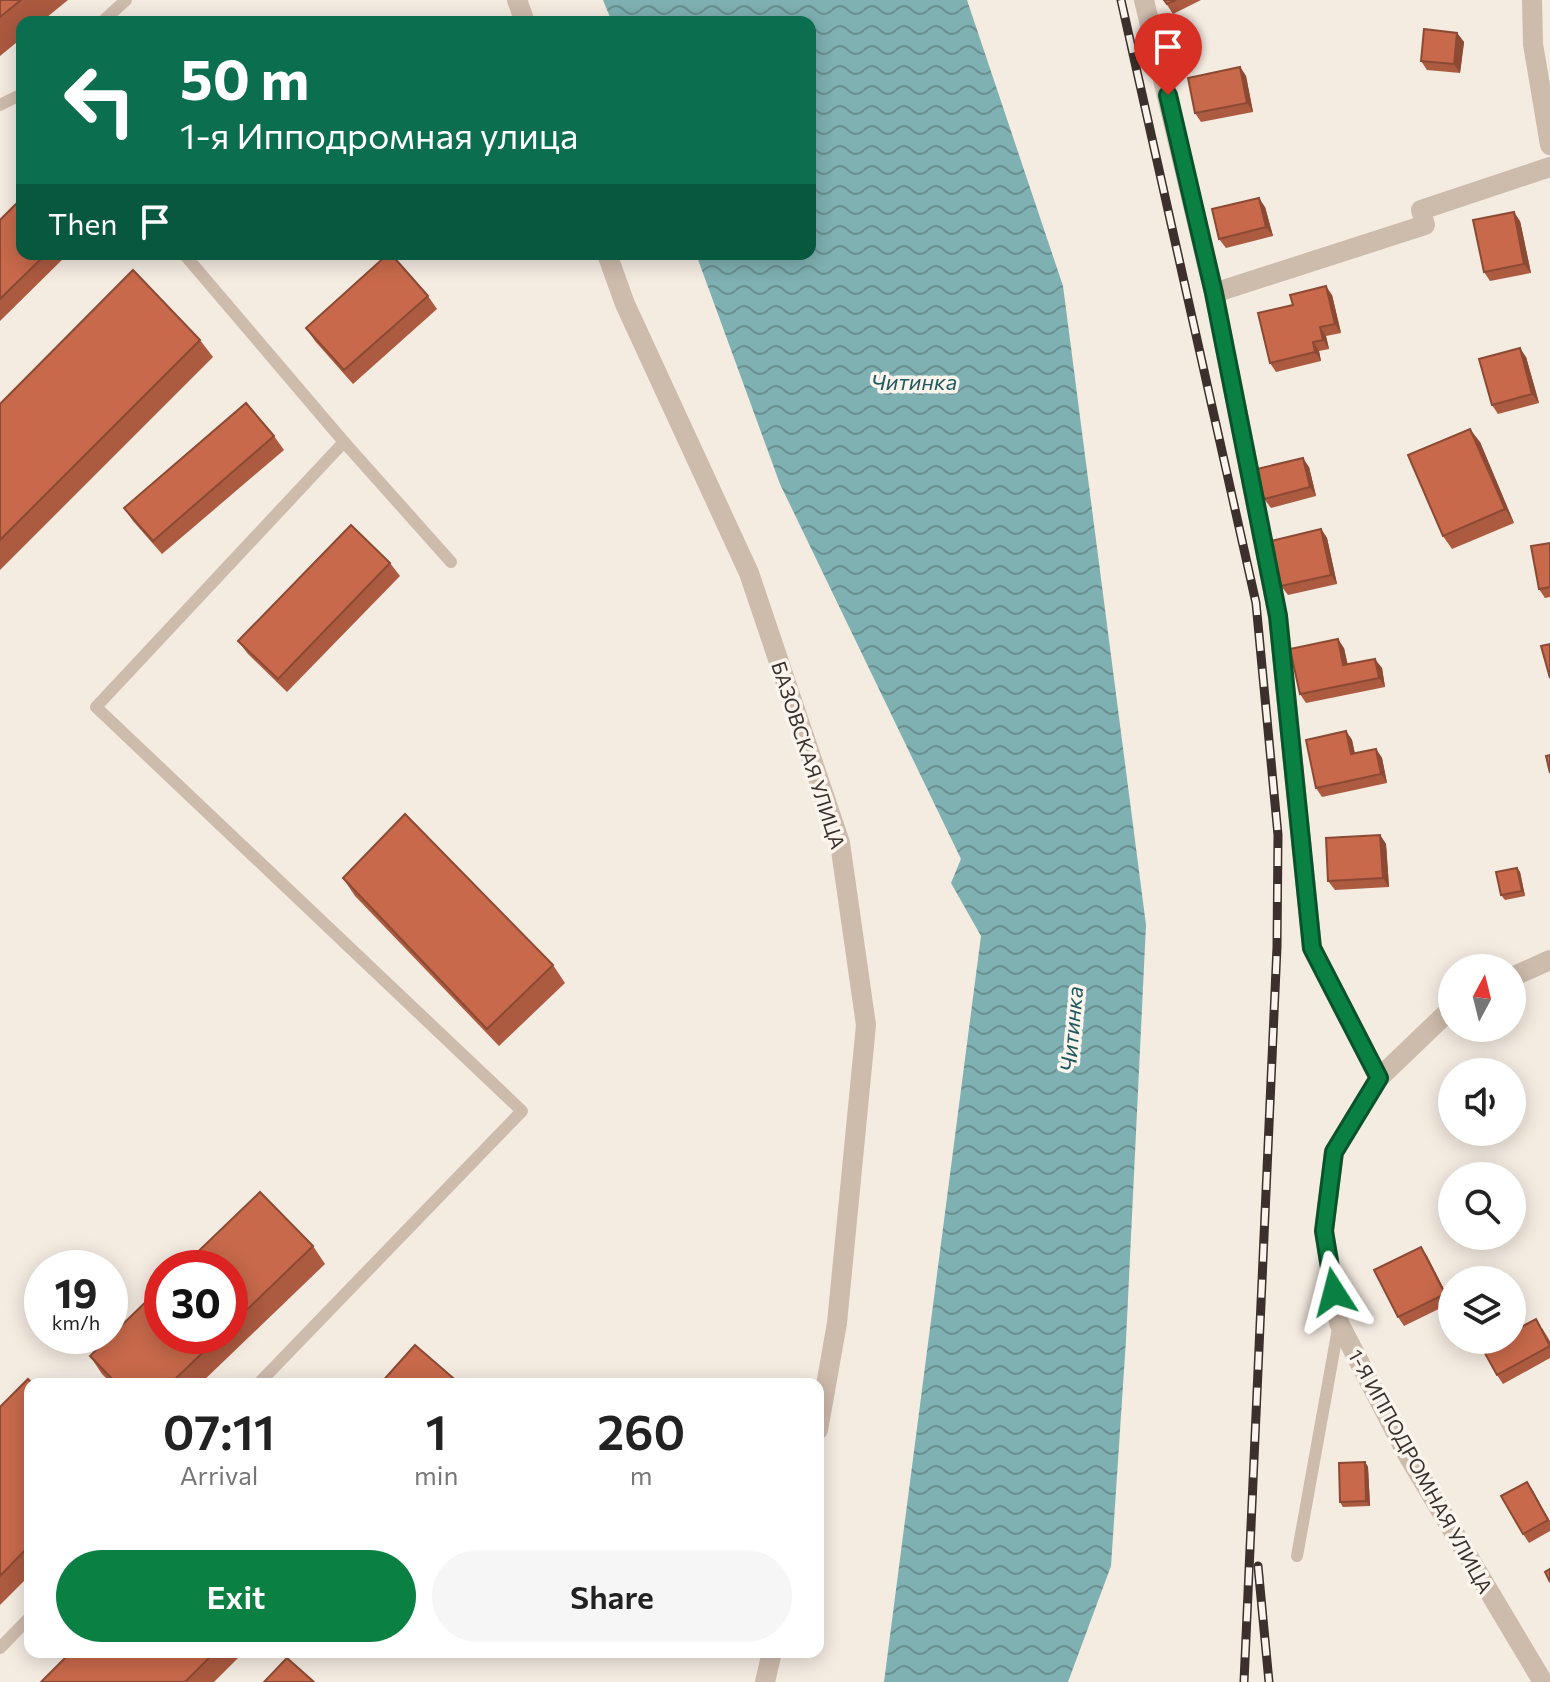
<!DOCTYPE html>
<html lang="en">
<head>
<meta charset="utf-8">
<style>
  body { margin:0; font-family:Commissioner,sans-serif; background:#f6f6f6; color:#222; height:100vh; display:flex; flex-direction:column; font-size:30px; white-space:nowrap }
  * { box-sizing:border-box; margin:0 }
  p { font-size:26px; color:#767676 }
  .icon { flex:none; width:44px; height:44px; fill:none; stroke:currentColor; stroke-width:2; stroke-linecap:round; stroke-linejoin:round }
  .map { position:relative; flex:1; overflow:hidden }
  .details { position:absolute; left:24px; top:1378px; width:800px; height:280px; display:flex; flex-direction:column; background:#fff; border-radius:16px; box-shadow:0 4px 20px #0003 }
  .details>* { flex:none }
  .banner { position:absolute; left:16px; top:16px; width:800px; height:244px; border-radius:16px; box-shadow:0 4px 20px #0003; background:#0b6e4f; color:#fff; overflow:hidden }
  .needle { width:52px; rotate:7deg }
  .tools { position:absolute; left:1438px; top:954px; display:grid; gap:16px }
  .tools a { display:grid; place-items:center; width:88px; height:88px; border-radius:50%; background:#fff; box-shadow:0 4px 20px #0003; font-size:40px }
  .speed { position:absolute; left:24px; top:1250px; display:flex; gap:16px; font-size:40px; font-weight:700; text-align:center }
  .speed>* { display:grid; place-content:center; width:104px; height:104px; border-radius:50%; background:#fff; box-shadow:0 4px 20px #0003; line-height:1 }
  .speed small { font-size:20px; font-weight:400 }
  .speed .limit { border:12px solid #d22; background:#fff; color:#111 }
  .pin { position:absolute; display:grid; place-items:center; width:68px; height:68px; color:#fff; margin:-82px -34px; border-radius:50% 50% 50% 0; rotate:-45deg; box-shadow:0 0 8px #0007 }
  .pin .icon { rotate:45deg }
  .me { position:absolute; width:88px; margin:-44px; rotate:351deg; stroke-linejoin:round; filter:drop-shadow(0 0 6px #0008) }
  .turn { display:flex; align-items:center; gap:28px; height:168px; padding:0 32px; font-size:36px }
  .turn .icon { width:104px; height:104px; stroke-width:2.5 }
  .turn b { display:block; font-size:56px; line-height:68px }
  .then { display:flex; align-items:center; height:76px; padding:0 32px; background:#0003; gap:16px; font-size:30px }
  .eta { display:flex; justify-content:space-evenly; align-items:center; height:136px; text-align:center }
  .eta b { font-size:48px; font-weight:600; line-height:56px }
  .primary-button { display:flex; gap:16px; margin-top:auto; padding:16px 32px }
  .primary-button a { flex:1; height:92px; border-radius:48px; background:#0b8043; color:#fff; font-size:32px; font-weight:600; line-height:92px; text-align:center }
  .primary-button a+a { background:#f6f6f6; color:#222 }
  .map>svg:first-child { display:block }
</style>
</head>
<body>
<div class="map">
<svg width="1550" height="1682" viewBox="0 0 1550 1682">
  <defs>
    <pattern id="water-waves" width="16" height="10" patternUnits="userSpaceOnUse" patternTransform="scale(2)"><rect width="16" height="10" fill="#7fb0b2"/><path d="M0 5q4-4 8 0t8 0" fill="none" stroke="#699091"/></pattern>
  </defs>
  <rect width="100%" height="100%" fill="#f4ebe1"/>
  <polygon fill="url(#water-waves)" points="603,0 967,0 1063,286 1146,925 1126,1340 1111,1566 1068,1682 884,1682 981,936 951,883 961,859 780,484 696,254 810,254 810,22 612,22"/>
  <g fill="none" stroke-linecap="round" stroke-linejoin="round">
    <g stroke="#cdbbac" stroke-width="12">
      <polyline points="102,22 126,0"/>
      <polyline points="0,105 22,94"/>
      <polyline points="184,254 344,442 96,707 522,1111 258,1384"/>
      <polyline points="344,442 451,562"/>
      <polyline points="1297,1556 1339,1323"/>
      <polyline points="0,1648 30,1617"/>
    </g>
    <g stroke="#cdbbac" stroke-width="20">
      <polyline points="517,0 525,22"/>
      <polyline points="1144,0 1214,293 1278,616 1312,948 1379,1078 1334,1152 1324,1231 1339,1323 1407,1454 1543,1682"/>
      <polyline points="1532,0 1533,44 1550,145"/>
      <polyline points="607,254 625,304 749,573 840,843 866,1025 837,1323 818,1430"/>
      <polyline points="1214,293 1425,225 1421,210 1550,167"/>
      <polyline points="1512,977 1550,960"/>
      <polyline points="1379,1078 1452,1008"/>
      <polyline points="765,1682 772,1652"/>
    </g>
    <g stroke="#3b302b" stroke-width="9">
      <g id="rail">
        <polyline points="1121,0 1256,603 1278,835 1277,947 1244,1682"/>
        <polyline points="1258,1566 1269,1682"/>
      </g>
    </g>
    <use href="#rail" stroke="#fbf5ee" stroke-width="6" stroke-dasharray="18" stroke-linecap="butt"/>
  </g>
  <g fill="#ac5a40">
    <polygon points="0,0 68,0 41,22 22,22 22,38 0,56"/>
    <polygon points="1164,0 1201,0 1173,14"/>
    <polygon points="1457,33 1464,42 1460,73 1427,70 1421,61"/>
    <polygon points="1240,67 1246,76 1253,112 1201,122 1195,113"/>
    <polygon points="1265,207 1273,236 1226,248 1219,239"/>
    <polygon points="0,220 22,254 68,254 0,321"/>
    <polygon points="1520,221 1531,273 1490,281 1484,272"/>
    <polygon points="1332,295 1341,333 1326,336 1329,349 1319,351 1321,361 1276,372 1270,363"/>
    <polygon points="428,296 437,309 353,384 315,341 306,328"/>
    <polygon points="200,340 213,357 0,570 0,404"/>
    <polygon points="1526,357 1539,403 1498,414 1492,405"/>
    <polygon points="274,436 284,450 162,554 133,521 124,508"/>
    <polygon points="1480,442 1514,523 1452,549 1443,536"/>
    <polygon points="1309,467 1316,496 1271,508 1264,499"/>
    <polygon points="1321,529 1327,538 1337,584 1288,595 1281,586"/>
    <polygon points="1550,543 1550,597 1545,598 1539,589"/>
    <polygon points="390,563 400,576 287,692 248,654 238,641"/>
    <polygon points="1344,648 1347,664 1382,668 1385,687 1306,703 1300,694"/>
    <polygon points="1346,731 1352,740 1355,754 1376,749 1382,758 1387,783 1322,797 1316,788"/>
    <polygon points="1380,835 1386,844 1389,887 1335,890 1328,881"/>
    <polygon points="1517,868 1520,872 1525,896 1505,900 1501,895"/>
    <polygon points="343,878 553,965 565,983 499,1046 355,896"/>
    <polygon points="313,1246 325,1264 200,1384 112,1384 102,1374 90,1356 162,1336 230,1336 230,1268"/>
    <polygon points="1427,1256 1451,1303 1404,1326 1398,1317"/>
    <polygon points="1542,1328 1550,1341 1550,1358 1503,1384 1497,1375"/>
    <polygon points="30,1384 30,1575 0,1605 0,1407"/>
    <polygon points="1365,1462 1368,1467 1370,1506 1343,1507 1340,1502"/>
    <polygon points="1533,1491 1550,1521 1550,1531 1529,1543 1523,1534"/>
    <polygon points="71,1652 244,1652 214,1682 41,1682"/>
  </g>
  <g fill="#8c4a34">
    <polygon points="1457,33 1464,42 1460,73 1454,64"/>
    <polygon points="1240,67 1246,76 1253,112 1247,103"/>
    <polygon points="1259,198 1265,207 1273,236 1266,227"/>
    <polygon points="1514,212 1520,221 1531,273 1524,264"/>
    <polygon points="1326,286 1332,295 1341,333 1335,324"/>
    <polygon points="1320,327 1326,336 1329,349 1323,340"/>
    <polygon points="1313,342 1319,351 1321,361 1315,352"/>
    <polygon points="1520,348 1526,357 1539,403 1532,394"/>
    <polygon points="1470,429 1480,442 1514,523 1505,509"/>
    <polygon points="1303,458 1309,467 1316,496 1310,487"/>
    <polygon points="1321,529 1327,538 1337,584 1331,575"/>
    <polygon points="1338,639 1344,648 1350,674 1343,665"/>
    <polygon points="1375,659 1382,668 1385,687 1379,678"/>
    <polygon points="1346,731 1352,740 1357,763 1351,754"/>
    <polygon points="1376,749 1382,758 1387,783 1381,774"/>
    <polygon points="1380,835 1386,844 1389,887 1383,878"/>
    <polygon points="1517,868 1520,872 1525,896 1522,891"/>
    <polygon points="1421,1247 1427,1256 1451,1303 1445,1294"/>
    <polygon points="1365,1462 1368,1467 1370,1506 1366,1501"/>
    <polygon points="1527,1482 1533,1491 1550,1523"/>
  </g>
  <g fill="#c8694b" stroke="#8c4a34" stroke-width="2">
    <polygon points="0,0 21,0 0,17"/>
    <polygon points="1164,0 1176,0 1167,4"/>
    <polygon points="1424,29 1457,33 1454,64 1421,61"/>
    <polygon points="1240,67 1247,103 1195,113 1188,78"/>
    <polygon points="22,198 22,254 46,254 0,299 0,220"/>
    <polygon points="1259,198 1266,227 1219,239 1212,209"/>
    <polygon points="1514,212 1524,264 1484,272 1473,220"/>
    <polygon points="388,254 391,254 428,296 344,370 306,328"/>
    <polygon points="133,270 200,340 0,540 0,404"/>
    <polygon points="1326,286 1335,324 1320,327 1323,340 1313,342 1315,352 1270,363 1258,313 1293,305 1290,295"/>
    <polygon points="1520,348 1532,394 1492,405 1479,359"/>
    <polygon points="246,403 274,436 153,541 124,508"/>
    <polygon points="1470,429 1505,509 1443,536 1408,455"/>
    <polygon points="1303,458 1310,487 1264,499 1257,469"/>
    <polygon points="351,525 390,563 278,679 238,641"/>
    <polygon points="1321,529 1331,575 1281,586 1271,541"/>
    <polygon points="1550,543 1550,587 1539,589 1531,546"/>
    <polygon points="1338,639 1343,665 1375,659 1379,678 1300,694 1290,649"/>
    <polygon points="1550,644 1550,678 1541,646"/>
    <polygon points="1346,731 1351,754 1376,749 1381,774 1316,788 1306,740"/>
    <polygon points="1550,755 1550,773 1546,756"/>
    <polygon points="405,814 553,965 487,1029 343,878"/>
    <polygon points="1380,835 1383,878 1328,881 1326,838"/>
    <polygon points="1517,868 1522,891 1501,895 1496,872"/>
    <polygon points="260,1192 313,1246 230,1326 230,1268 181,1268"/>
    <polygon points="1421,1247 1445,1294 1398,1317 1374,1270"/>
    <polygon points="162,1286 162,1336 220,1336 170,1384 117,1384 90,1356"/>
    <polygon points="1536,1319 1550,1346 1497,1375 1482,1348 1497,1340 1512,1340 1512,1332"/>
    <polygon points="415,1345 460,1384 380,1384"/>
    <polygon points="28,1379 33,1384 30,1384 30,1545 0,1576 0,1407"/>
    <polygon points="1365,1462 1366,1501 1340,1502 1339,1463"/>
    <polygon points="1527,1482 1548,1520 1523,1534 1501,1496"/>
    <polygon points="1550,1569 1550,1582 1545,1572"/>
    <polygon points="71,1652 215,1652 185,1682 41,1682"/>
    <polygon points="287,1658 314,1682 264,1682"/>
  </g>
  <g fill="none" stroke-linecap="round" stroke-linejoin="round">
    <g stroke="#07532c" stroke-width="20">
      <polyline id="route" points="1168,95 1214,293 1278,616 1312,948 1379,1078 1334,1152 1324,1231 1334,1292"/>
    </g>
    <use href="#route" stroke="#0b8043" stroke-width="14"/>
  </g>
  <g text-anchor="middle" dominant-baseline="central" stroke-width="7" stroke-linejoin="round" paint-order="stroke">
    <g font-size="20" fill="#3b302b" stroke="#fbf5ee">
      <text transform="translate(809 755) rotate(72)">БАЗОВСКАЯ УЛИЦА</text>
      <text transform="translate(1421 1471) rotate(61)">1-Я ИППОДРОМНАЯ УЛИЦА</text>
    </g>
    <g font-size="22" font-style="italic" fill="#1f5a5e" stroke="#fbf5ee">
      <text x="914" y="381">Читинка</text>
      <text transform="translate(1071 1029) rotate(-85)">Читинка</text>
    </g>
  </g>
</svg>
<div class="tools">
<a><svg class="needle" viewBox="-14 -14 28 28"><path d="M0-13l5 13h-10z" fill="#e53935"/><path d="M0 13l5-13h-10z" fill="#767676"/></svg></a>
<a><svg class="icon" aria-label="sound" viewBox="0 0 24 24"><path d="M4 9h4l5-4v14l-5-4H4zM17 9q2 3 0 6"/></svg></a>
<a><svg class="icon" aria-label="search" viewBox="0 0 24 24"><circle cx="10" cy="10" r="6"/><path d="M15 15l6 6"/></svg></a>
<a><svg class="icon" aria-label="layers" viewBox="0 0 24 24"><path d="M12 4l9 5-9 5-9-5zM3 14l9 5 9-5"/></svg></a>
</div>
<div class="speed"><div>19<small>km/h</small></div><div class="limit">30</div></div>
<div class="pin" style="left:1168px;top:95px;background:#d93025"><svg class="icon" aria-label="arrive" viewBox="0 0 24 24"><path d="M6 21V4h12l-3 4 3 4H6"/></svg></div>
<svg class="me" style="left:1334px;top:1292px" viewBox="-20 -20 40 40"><path d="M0-17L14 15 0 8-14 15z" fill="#0b8043" stroke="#fff" stroke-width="4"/></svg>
<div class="banner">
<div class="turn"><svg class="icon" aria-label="left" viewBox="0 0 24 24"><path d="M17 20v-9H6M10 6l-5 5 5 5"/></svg><div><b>50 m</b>1-я Ипподромная улица</div></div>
<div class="then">Then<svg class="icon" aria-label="arrive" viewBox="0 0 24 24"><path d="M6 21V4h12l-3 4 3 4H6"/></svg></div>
</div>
<section class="details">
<div class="eta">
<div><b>07:11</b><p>Arrival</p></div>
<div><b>1</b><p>min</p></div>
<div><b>260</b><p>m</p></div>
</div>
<div class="primary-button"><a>Exit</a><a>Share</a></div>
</section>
</div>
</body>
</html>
